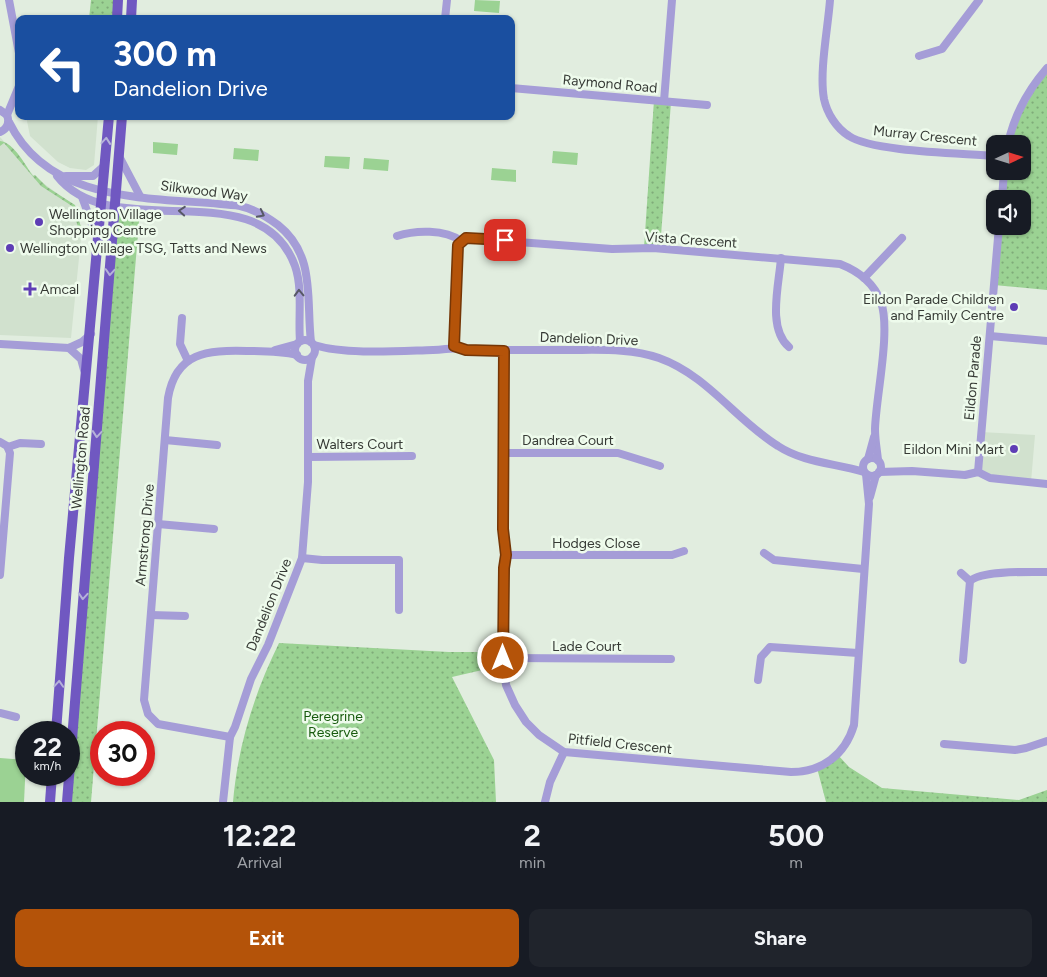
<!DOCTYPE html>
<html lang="en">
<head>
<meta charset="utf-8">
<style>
  body { margin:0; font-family:Figtree,sans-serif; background:#20242c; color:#f1f3f6; height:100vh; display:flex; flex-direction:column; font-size:19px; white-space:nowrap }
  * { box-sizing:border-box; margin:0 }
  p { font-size:16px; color:#9ea1a6 }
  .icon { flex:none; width:28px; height:28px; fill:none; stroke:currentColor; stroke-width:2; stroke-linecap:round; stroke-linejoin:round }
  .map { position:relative; height:802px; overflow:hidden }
  .details { display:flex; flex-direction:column; background:#171b24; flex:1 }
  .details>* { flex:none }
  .banner { position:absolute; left:15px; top:15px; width:500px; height:105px; border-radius:10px; box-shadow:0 1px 4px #0004; background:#1a4fa0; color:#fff; overflow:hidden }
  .needle { width:32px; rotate:86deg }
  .controls { position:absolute; left:986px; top:135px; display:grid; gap:10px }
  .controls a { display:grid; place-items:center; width:45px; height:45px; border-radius:10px; background:#171b24; box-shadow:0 1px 4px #0004; font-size:25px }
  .speed { position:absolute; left:15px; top:721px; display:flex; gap:10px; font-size:25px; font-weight:700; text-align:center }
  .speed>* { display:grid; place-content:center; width:65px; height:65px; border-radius:50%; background:#171b24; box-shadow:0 1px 4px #0004; line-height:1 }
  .speed small { font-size:12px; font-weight:400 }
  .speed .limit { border:8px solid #d22; background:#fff; color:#111 }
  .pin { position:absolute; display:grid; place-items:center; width:42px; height:42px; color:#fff; margin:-21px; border-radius:10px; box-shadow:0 2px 8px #0006 }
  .me { position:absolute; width:55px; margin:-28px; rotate:0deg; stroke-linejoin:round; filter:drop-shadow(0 0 4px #0008) }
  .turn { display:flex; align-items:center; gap:18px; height:105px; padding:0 15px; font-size:22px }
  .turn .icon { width:65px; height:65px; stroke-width:2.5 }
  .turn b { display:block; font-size:35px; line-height:42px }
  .eta { display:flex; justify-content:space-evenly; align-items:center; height:85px; text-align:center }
  .eta b { font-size:30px; font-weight:700; line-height:35px }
  .primary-button { display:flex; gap:10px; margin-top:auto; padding:10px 15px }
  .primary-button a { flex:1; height:58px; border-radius:10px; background:#b45309; color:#fff; font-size:20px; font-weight:700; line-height:58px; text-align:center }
  .primary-button a+a { background:#20242c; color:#f1f3f6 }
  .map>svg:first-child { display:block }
</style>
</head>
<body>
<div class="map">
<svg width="1047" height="802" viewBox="0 0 1047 802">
  <defs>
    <pattern id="park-dots" width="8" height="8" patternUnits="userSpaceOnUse" patternTransform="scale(1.25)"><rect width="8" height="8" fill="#9bd293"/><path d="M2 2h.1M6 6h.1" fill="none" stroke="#7fab79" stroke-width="1.8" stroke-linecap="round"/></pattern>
    <pattern id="garden-furrows" width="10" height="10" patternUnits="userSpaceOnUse" patternTransform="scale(1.25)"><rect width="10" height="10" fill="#9bd293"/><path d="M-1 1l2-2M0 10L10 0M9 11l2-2" fill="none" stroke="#7fab79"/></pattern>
  </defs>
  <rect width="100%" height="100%" fill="#e1eddf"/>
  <g fill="#d1e1ce">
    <polygon points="26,116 98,116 94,165 86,170 70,168 58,162 30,136"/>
    <polygon points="0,137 35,177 73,205 81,238 71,338 0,335"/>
    <polygon points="981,432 1035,435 1031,482 982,474"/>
  </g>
  <g fill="#9bd293">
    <polygon points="475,0 500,1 499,13 474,11"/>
    <polygon points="153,142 178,144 177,155 153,153"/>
    <polygon points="234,148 259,150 258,161 233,159"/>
    <polygon points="553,151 578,153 577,165 552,163"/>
    <polygon points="325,156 350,157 349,169 324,167"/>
    <polygon points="364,158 389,160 388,171 363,169"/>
    <polygon points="492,168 516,170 516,182 491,180"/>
    <polygon points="0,758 26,760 24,802 0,802"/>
  </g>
  <g fill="url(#park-dots)">
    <polygon points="91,0 118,0 117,19 89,19"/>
    <polygon points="1047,68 1047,290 994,285 999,226 1022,226 1022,199 1002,199 1004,171 1022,171 1022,144 1008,144 1011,131"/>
    <polygon points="654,100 671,102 660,249 644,248"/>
    <polygon points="115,206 140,209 91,802 67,802"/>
    <path d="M279,643L449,652H504V665L452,677L494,760L496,802H233C238,745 254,694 279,643Z"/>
    <polygon points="838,755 849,767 882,788 1019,800 1047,790 1047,802 826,802 817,768"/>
  </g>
  <path fill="url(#garden-furrows)" d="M0,141C14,142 27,168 33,176L35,175L47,187L75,205L82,231L75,234L79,231L72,206L41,186L4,143L0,146Z"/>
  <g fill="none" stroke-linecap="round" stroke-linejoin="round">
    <g stroke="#a59dd7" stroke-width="8">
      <polyline points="9,0 19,53"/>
      <path d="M830,0C828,28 819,72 824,99C827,113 836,128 849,136C873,152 962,153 995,156"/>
      <polyline points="445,19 447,0"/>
      <polyline points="919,56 942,49 979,0"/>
      <polyline points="511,88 707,105"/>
      <polyline points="664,101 672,0"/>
      <path d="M0,110L7,115C10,123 7,129 0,132"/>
      <polyline points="7,115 19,86 19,76"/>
      <path d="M9,122C51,208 159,196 240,206C255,209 266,216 278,225C316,255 306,299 311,342"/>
      <path d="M1008,144C1014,115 1028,90 1047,68"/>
      <polyline points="119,156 140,196"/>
      <path d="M57,176C113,247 260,169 295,266C303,289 298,317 300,341"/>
      <polyline points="66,176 93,176 104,166"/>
      <polyline points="82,197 97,238"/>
      <polyline points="1002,199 1004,171"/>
      <path d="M397,236C415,230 445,229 461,241"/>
      <path d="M781,258C779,285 767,328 789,347"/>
      <polyline points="864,278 902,238"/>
      <polyline points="182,318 180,344 188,361"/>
      <polyline points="990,336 1047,341"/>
      <circle cx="305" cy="350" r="10"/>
      <polyline points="0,344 69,348 82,342 91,334"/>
      <path d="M314,345C346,355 399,351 433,350C447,350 452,346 466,350C501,350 535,350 569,350C599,350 631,348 659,358C707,375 736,420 778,446C804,463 835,463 864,472"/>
      <path d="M454,346L458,249L461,241L466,238L612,249L653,248L840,264C858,271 874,283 881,302C891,331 876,396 875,429C875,440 877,450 878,460"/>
      <polyline points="69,348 81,359 84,370"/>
      <polyline points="275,350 297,344"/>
      <path d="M504,351L503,529L506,555L503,586V658L506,685L515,705L526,722L539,735L564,752L791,772C822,772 845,755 854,725L869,504L866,474"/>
      <polyline points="165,440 217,445"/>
      <polyline points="0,442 7,446 10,453 0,575"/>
      <polyline points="8,447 20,443 41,444"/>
      <polyline points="504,453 618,453 660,466"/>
      <polyline points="308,457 412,456"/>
      <circle cx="872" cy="467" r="9"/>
      <polyline points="868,459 874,437"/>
      <polyline points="879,472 912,471 965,475 978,472 990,478 1047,484"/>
      <polyline points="978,472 999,226"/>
      <polyline points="870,497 876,475"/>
      <polyline points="158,524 214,529"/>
      <polyline points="764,553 774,560 863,569"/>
      <polyline points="506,555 672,555 684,551"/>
      <polyline points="302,558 322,560 399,560 399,610"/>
      <polyline points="961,573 970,581"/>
      <polyline points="151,615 185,616"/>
      <polyline points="503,658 671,659"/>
      <path d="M963,660L970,581C983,570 1030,572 1047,572"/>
      <polyline points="758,680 761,657 770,647 858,653"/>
      <polyline points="0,713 16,717"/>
      <path d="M230,737L158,724L148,714L144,700L168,398C176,352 207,350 247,351C264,351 281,351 297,355"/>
      <polyline points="944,744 1015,750 1026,748 1047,741"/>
      <polyline points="223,802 230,737 235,727 251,679 268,645 302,558 308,482 308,381 312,357"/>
      <polyline points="545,802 550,782 564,752"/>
    </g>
    <g stroke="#7058c1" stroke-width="10">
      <polyline points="117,19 118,0"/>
      <polyline points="131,19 132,0"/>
      <polyline points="56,732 69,558 109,116"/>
      <polyline points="50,802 52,775"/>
      <polyline points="67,802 122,116"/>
    </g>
  </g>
  <defs><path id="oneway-chevron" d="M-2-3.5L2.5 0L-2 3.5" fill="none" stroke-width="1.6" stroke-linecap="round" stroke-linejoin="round" transform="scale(1.25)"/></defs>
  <g stroke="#b5b2d9">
    <use href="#oneway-chevron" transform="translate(106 141) rotate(-85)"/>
    <use href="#oneway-chevron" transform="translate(110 272) rotate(94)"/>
    <use href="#oneway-chevron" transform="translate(97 434) rotate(95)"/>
    <use href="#oneway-chevron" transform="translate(83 596) rotate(94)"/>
    <use href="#oneway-chevron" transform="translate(59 684) rotate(-86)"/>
  </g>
  <g stroke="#575866">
    <use href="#oneway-chevron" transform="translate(182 211) rotate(-176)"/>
    <use href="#oneway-chevron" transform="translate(261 214) rotate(27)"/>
    <use href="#oneway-chevron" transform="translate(299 293) rotate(-92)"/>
  </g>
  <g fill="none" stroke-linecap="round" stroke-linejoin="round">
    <g stroke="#753606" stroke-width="12">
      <polyline id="route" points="503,658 504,568 506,555 503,529 504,351 466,350 454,346 458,245 466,238 505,240"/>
    </g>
    <use href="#route" stroke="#b45309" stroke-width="9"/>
  </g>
  <g fill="#5e3db5" stroke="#eefbec" stroke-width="2">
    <circle cx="39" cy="222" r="5"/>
    <circle cx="10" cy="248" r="5"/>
    <path d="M27.5 281.5h5v5h5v5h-5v5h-5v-5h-5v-5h5z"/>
    <circle cx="1014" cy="307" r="5"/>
    <circle cx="1014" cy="449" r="5"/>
  </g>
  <g text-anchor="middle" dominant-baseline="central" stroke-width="5" stroke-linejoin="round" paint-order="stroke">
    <g font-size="14" fill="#363a35" stroke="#eefbec">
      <text transform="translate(610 84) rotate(5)">Raymond Road</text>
      <text transform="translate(925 136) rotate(6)">Murray Crescent</text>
      <text transform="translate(204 191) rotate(7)">Silkwood Way</text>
      <text transform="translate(691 240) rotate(4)">Vista Crescent</text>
      <text transform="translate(589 339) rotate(2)">Dandelion Drive</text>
      <text transform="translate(973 378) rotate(-85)">Eildon Parade</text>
      <text x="568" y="440">Dandrea Court</text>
      <text x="360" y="444">Walters Court</text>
      <text transform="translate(81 458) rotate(-85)">Wellington Road</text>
      <text transform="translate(145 535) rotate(-85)">Armstrong Drive</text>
      <text x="596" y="543">Hodges Close</text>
      <text transform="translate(269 605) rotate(-68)">Dandelion Drive</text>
      <text x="587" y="646">Lade Court</text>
      <text transform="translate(620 744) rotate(6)">Pitfield Crescent</text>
    </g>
    <g font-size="14" fill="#363a35" stroke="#eefbec" text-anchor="start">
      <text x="49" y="214">Wellington Village<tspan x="49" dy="16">Shopping Centre</tspan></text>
      <text x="20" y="248">Wellington Village TSG, Tatts and News</text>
      <text x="40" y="289">Amcal</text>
      <text x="1004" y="299" text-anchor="end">Eildon Parade Children<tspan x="1004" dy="16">and Family Centre</tspan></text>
      <text x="1004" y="449" text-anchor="end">Eildon Mini Mart</text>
    </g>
    <g font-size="14" fill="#175a0d" stroke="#eefbec">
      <text x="333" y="716">Peregrine<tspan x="333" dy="16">Reserve</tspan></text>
    </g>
  </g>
</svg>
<div class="controls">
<a><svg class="needle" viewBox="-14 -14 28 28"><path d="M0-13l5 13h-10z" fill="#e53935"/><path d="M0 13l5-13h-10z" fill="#9ea1a6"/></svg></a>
<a><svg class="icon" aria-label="sound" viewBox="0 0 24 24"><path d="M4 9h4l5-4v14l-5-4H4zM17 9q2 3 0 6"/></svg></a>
</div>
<div class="speed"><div>22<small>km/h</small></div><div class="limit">30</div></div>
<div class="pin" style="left:505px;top:240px;background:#d93025"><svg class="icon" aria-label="arrive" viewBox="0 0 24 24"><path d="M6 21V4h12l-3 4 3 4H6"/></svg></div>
<svg class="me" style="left:503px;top:658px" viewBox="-20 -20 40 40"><circle r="17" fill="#b45309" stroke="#fff" stroke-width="3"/><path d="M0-11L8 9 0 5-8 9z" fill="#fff"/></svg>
<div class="banner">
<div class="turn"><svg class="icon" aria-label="left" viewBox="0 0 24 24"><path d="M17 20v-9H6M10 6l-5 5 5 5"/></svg><div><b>300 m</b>Dandelion Drive</div></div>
</div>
</div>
<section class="details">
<div class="eta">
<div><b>12:22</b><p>Arrival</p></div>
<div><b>2</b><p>min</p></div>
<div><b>500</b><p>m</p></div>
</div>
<div class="primary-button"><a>Exit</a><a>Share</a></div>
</section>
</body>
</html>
